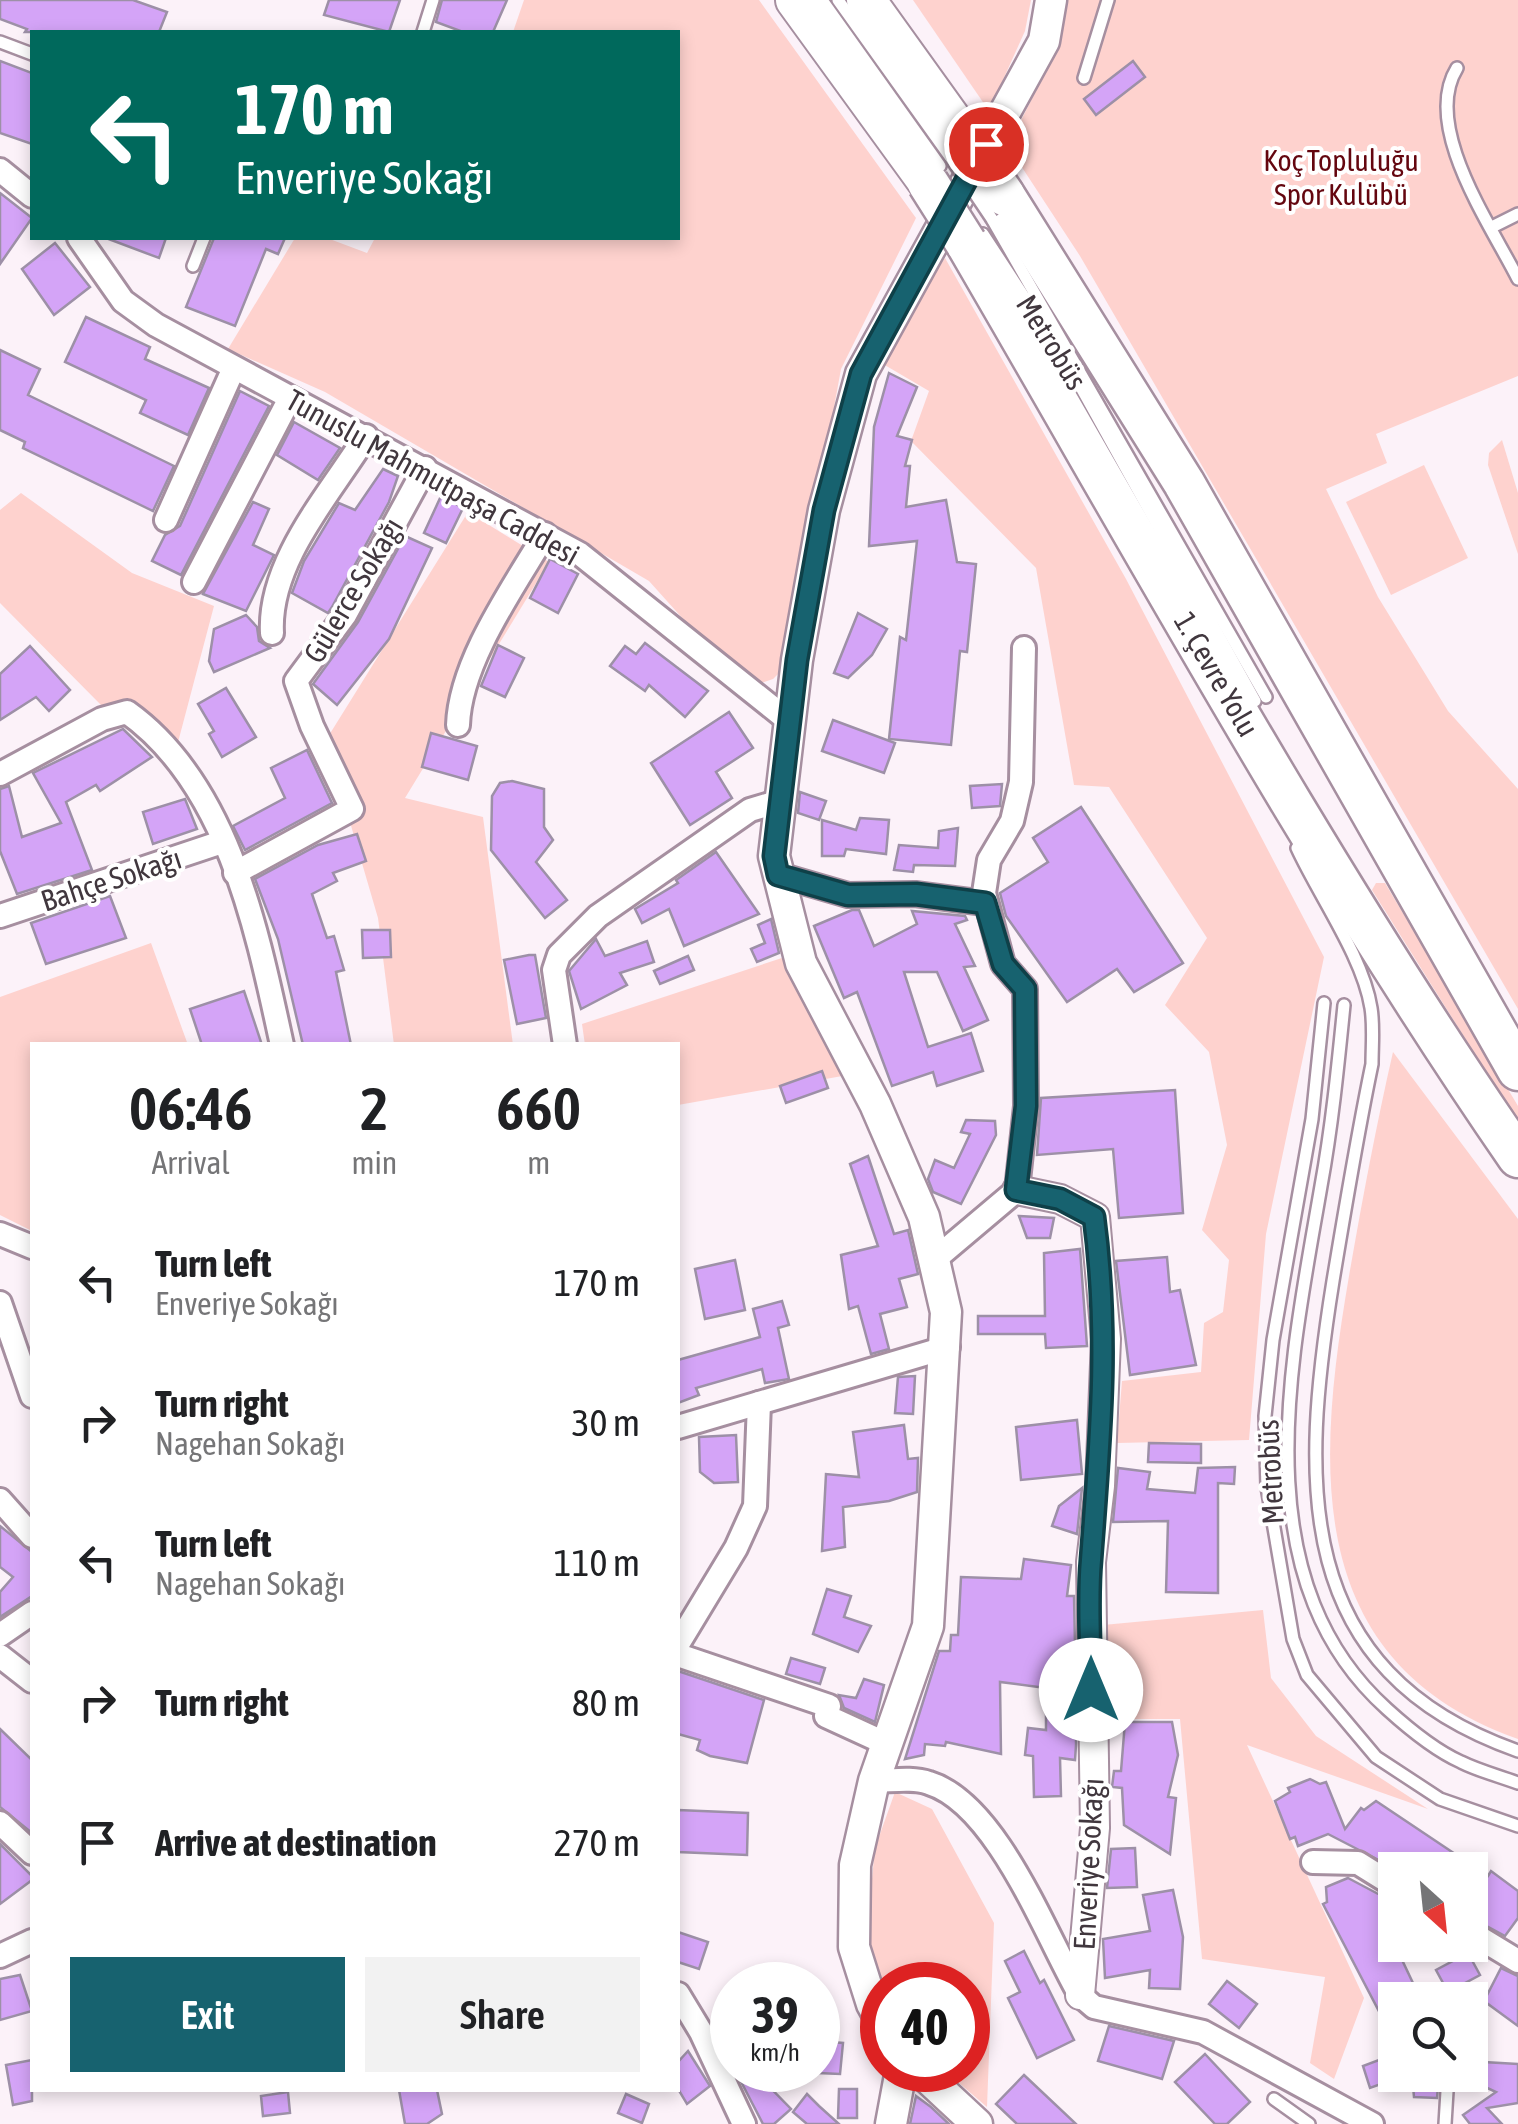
<!DOCTYPE html>
<html lang="en">
<head>
<meta charset="utf-8">
<style>
  body { margin:0; font-family:"Asap Condensed",sans-serif; background:#f2f2f2; color:#202124; height:100vh; display:flex; flex-direction:column; font-size:38px; white-space:nowrap }
  * { box-sizing:border-box; margin:0 }
  p { font-size:32px; color:#757577 }
  .icon { flex:none; width:55px; height:55px; fill:none; stroke:currentColor; stroke-width:2; stroke-linecap:round; stroke-linejoin:round }
  .map { position:relative; flex:1; overflow:hidden }
  .drawer { position:absolute; left:30px; top:1042px; width:650px; height:1050px; display:flex; flex-direction:column; background:#fff; border-radius:0px; box-shadow:0 5px 15px #0003 }
  .drawer>* { flex:none }
  .hud { position:absolute; left:30px; top:30px; width:650px; height:210px; border-radius:0px; box-shadow:0 5px 15px #0003; background:#00695c; color:#fff; overflow:hidden }
  .needle { width:65px; rotate:153deg }
  .buttons { position:absolute; left:1378px; top:1852px; display:grid; gap:20px }
  .buttons a { display:grid; place-items:center; width:110px; height:110px; border-radius:0px; background:#fff; box-shadow:0 5px 15px #0003; font-size:50px }
  .speed { position:absolute; left:710px; top:1962px; display:flex; gap:20px; font-size:50px; font-weight:700; text-align:center }
  .speed>* { display:grid; place-content:center; width:130px; height:130px; border-radius:50%; background:#fff; box-shadow:0 5px 15px #0003; line-height:1 }
  .speed small { font-size:25px; font-weight:400 }
  .speed .limit { border:15px solid #d22; background:#fff; color:#111 }
  .pin { position:absolute; display:grid; place-items:center; width:85px; height:85px; color:#fff; margin:-42px; border:5px solid #fff; border-radius:50%; box-shadow:0 2px 10px #0007 }
  .me { position:absolute; width:110px; margin:-55px; rotate:0deg; stroke-linejoin:round; filter:drop-shadow(0 0 8px #0008) }
  .turn { display:flex; align-items:center; gap:35px; height:210px; padding:0 40px; font-size:45px }
  .turn .icon { width:130px; height:130px; stroke-width:2.5 }
  .turn b { display:block; font-size:70px; line-height:85px }
  .eta { display:flex; justify-content:space-evenly; align-items:center; height:170px; text-align:center }
  .eta b { font-size:60px; font-weight:600; line-height:70px }
  .primary-button { display:flex; gap:20px; margin-top:auto; padding:20px 40px }
  .primary-button a { flex:1; height:115px; border-radius:0px; background:#17626f; color:#fff; font-size:40px; font-weight:600; line-height:115px; text-align:center }
  .primary-button a+a { background:#f2f2f2; color:#202124 }
  ul { padding:0; list-style:none }
  li { display:flex; align-items:center; gap:30px; height:140px; padding:0 40px }
  li div { flex:1 }
  li b { display:block; font-size:38px }
  li em { font-style:normal }
  .map>svg:first-child { display:block }
</style>
</head>
<body>
<div class="map">
<svg width="1518" height="2124" viewBox="0 0 1518 2124">
  <rect width="100%" height="100%" fill="#fcf2f9"/>
  <g fill="#fed2ce">
    <polygon points="524,0 759,0 916,218 841,369 787,665 773,679 758,684 693,630 649,581 325,392 228,349 295,238 327,238 367,253 375,238 678,238 678,32 513,32"/>
    <polygon points="913,0 1031,0 1025,31 989,111"/>
    <polygon points="1063,0 1518,0 1518,376 1376,434 1387,463 1326,489 1378,597 1448,711 1518,789 1518,1009 1080,256 1008,146 1049,65"/>
    <polygon points="945,258 1126,579 1324,957 1266,1234 1249,1440 1117,1443 1122,1381 1201,1372 1204,1323 1223,1312 1229,1260 1202,1230 1227,1145 1209,1052 1165,1005 1207,938 1109,787 1074,785 1036,568 911,441 929,391 883,364 912,308"/>
    <polygon points="1502,440 1518,493 1518,554 1488,465 1489,453"/>
    <polygon points="1424,465 1468,558 1391,595 1346,502"/>
    <polygon points="21,493 132,573 214,606 177,746 102,706 0,603 0,510"/>
    <polygon points="468,512 549,562 405,798 483,817 513,1045 394,1045 378,918 326,740"/>
    <polygon points="1376,883 1385,883 1518,1106 1518,1123 1372,890"/>
    <polygon points="151,943 188,1045 32,1045 32,1231 0,1215 0,997"/>
    <polygon points="788,956 848,1075 678,1105 678,1045 585,1045 582,1024"/>
    <path d="M1393,1052L1518,1219V1739C1300,1662 1317,1463 1349,1276C1362,1201 1376,1126 1393,1052Z"/>
    <polygon points="1263,1610 1271,1678 1316,1736 1428,1809 1247,1745 1364,1998 1334,2079 1310,2063 1325,1977 1202,1959 1180,1719 1112,1719 1103,1625"/>
    <polygon points="895,1792 932,1809 994,1923 987,2107 944,2070 968,2070 968,1985 882,1985 882,2001 867,1930 875,1848"/>
  </g>
  <g fill="#d4a4f7" stroke="#9d90a7" stroke-width="2.5">
    <polygon points="0,0 133,0 167,12 159,32 25,32 27,29 0,19"/>
    <polygon points="329,0 400,0 389,32 324,15"/>
    <polygon points="442,0 507,0 493,32 463,32 436,22"/>
    <polygon points="0,61 32,73 32,144 0,133"/>
    <polygon points="1133,61 1145,77 1096,115 1084,99"/>
    <polygon points="0,193 32,218 0,264"/>
    <polygon points="106,238 166,238 159,258"/>
    <polygon points="214,238 285,238 278,254 266,249 235,326 186,307"/>
    <polygon points="55,243 90,287 54,315 22,269"/>
    <polygon points="86,317 150,347 145,359 209,388 188,435 140,413 146,400 65,362"/>
    <polygon points="0,350 40,369 28,395 174,466 153,511 23,448 25,442 0,430"/>
    <polygon points="889,373 917,387 897,436 912,440 905,466 910,466 906,507 946,500 957,562 976,564 967,652 960,651 951,745 889,739 900,637 906,640 917,541 869,546 874,427"/>
    <polygon points="240,391 269,406 181,575 152,561 165,535 180,526"/>
    <polygon points="294,422 340,448 318,480 277,455"/>
    <polygon points="383,469 398,476 389,502 332,607 328,613 292,593 304,561 339,503 355,510"/>
    <polygon points="441,496 463,508 446,543 424,533"/>
    <polygon points="253,502 269,509 253,545 274,555 246,611 203,594"/>
    <polygon points="405,536 432,548 389,639 337,705 313,684 358,622"/>
    <polygon points="550,559 578,574 558,613 530,598"/>
    <polygon points="858,613 887,629 872,655 848,678 834,673"/>
    <polygon points="246,615 257,627 259,641 270,648 214,672 209,661 214,629"/>
    <polygon points="645,643 708,691 685,717 649,685 645,691 610,666 625,646 636,654"/>
    <polygon points="498,645 524,658 505,697 481,686"/>
    <polygon points="30,646 70,690 49,711 36,697 0,720 0,674"/>
    <polygon points="226,688 256,737 222,757 209,734 214,731 198,704"/>
    <polygon points="729,712 753,748 716,772 732,798 690,825 651,763"/>
    <polygon points="833,720 895,743 884,773 822,751"/>
    <polygon points="123,729 152,757 100,791 96,785 66,802 92,870 17,894 0,851 0,789 9,786 22,837 61,823 33,773"/>
    <polygon points="431,733 477,746 468,780 422,767"/>
    <polygon points="307,750 332,803 245,850 233,826 285,798 271,768"/>
    <polygon points="512,781 544,789 544,827 553,840 536,862 567,900 545,918 491,850 492,796 500,783"/>
    <polygon points="1002,784 1000,806 972,808 970,786"/>
    <polygon points="800,792 826,801 819,820 798,813"/>
    <polygon points="185,799 197,829 153,844 143,812"/>
    <polygon points="1081,807 1183,963 1134,992 1117,969 1067,1002 1006,916 1000,893 1048,862 1033,838"/>
    <polygon points="860,818 889,820 886,854 846,849 844,856 822,856 822,820 856,830"/>
    <polygon points="958,828 955,866 914,865 913,872 894,870 899,845 938,848 939,831"/>
    <polygon points="357,834 366,861 333,873 337,881 312,894 327,938 334,936 344,970 336,972 351,1045 303,1045 278,939 255,879 318,845"/>
    <polygon points="716,852 759,914 684,946 669,909 642,923 635,909 678,883 676,880"/>
    <polygon points="110,896 126,938 46,964 31,923"/>
    <polygon points="852,910 859,910 874,946 917,924 912,911 965,916 967,920 955,924 975,966 964,967 988,1020 963,1031 937,972 904,972 928,1047 971,1033 983,1071 937,1086 933,1072 892,1086 857,992 844,998 814,926"/>
    <polygon points="771,919 779,953 757,962 751,949 765,943 758,925"/>
    <polygon points="362,930 390,930 391,957 363,958"/>
    <polygon points="596,939 605,956 647,941 654,962 620,973 627,985 581,1009 569,971"/>
    <polygon points="529,955 535,955 546,1018 517,1024 504,960"/>
    <polygon points="688,956 694,970 660,984 654,971"/>
    <polygon points="244,991 262,1045 202,1045 190,1009"/>
    <polygon points="822,1071 828,1088 786,1103 780,1086"/>
    <polygon points="1175,1090 1183,1213 1119,1218 1113,1149 1037,1155 1041,1098"/>
    <polygon points="966,1120 995,1121 996,1135 961,1204 933,1192 928,1179 935,1160 954,1168 970,1134 961,1132"/>
    <polygon points="868,1156 894,1234 908,1230 918,1274 899,1279 907,1307 880,1314 889,1349 871,1354 858,1306 849,1309 841,1255 878,1246 850,1164"/>
    <polygon points="1019,1216 1054,1218 1050,1238 1027,1238"/>
    <polygon points="1080,1249 1087,1346 1046,1348 1045,1334 978,1334 978,1316 1045,1316 1044,1253"/>
    <polygon points="1167,1257 1170,1292 1180,1290 1196,1365 1130,1375 1116,1261"/>
    <polygon points="735,1260 745,1310 705,1319 695,1269"/>
    <polygon points="782,1301 789,1325 778,1328 789,1379 765,1383 762,1369 696,1388 699,1395 678,1403 678,1360 760,1337 753,1309"/>
    <polygon points="915,1376 913,1414 895,1413 898,1377"/>
    <polygon points="1077,1420 1082,1474 1021,1480 1016,1427"/>
    <polygon points="904,1425 908,1459 918,1458 917,1492 889,1501 843,1507 845,1547 822,1551 826,1474 859,1477 853,1432"/>
    <polygon points="736,1435 738,1482 714,1483 700,1472 699,1437"/>
    <polygon points="1149,1443 1201,1444 1201,1463 1148,1462"/>
    <polygon points="1235,1467 1234,1484 1218,1483 1218,1593 1166,1592 1168,1521 1113,1522 1118,1468 1150,1472 1147,1489 1195,1493 1198,1468"/>
    <polygon points="1082,1488 1077,1534 1052,1526 1059,1506"/>
    <polygon points="0,1526 32,1552 32,1596 0,1617 0,1592 13,1577 0,1567"/>
    <polygon points="1024,1559 1071,1565 1067,1596 1074,1596 1075,1645 1067,1700 1076,1700 1076,1745 1075,1760 1060,1758 1061,1796 1034,1797 1033,1756 1025,1755 1028,1728 1046,1730 1046,1688 1000,1682 1001,1754 946,1742 945,1746 925,1744 924,1755 905,1759 939,1651 950,1651 951,1635 958,1635 961,1577 1021,1579"/>
    <polygon points="827,1589 851,1596 844,1617 871,1626 858,1652 813,1634"/>
    <polygon points="791,1658 825,1668 820,1684 786,1674"/>
    <polygon points="678,1671 764,1700 747,1763 710,1756 697,1750 700,1740 678,1734"/>
    <polygon points="864,1679 884,1685 875,1722 844,1708 839,1695 856,1698"/>
    <polygon points="1125,1722 1172,1722 1178,1755 1168,1797 1176,1798 1170,1854 1124,1825 1122,1788 1112,1787 1114,1771 1121,1771"/>
    <polygon points="0,1729 32,1760 32,1833 0,1807"/>
    <polygon points="1310,1779 1320,1784 1326,1782 1345,1829 1361,1808 1364,1810 1376,1801 1488,1876 1491,1871 1518,1891 1518,1918 1505,1936 1470,1917 1470,1870 1398,1870 1328,1834 1298,1846 1295,1837 1290,1839 1275,1801 1290,1792 1288,1788"/>
    <polygon points="678,1810 748,1813 747,1855 678,1852"/>
    <polygon points="0,1844 32,1876 32,1880 0,1904"/>
    <polygon points="1135,1848 1137,1887 1107,1888 1111,1849"/>
    <polygon points="1348,1878 1382,1896 1395,1945 1421,2000 1395,2000 1395,2042 1323,1904 1327,1902 1326,1887"/>
    <polygon points="1173,1890 1183,1937 1180,1989 1149,1988 1150,1970 1105,1978 1103,1939 1150,1931 1143,1895"/>
    <polygon points="678,1932 708,1942 699,1969 678,1962"/>
    <polygon points="1024,1951 1040,1983 1044,1980 1074,2040 1037,2058 1008,1998 1020,1992 1005,1961"/>
    <polygon points="1468,1953 1480,1975 1448,1992 1436,1970"/>
    <polygon points="1501,1968 1518,1976 1518,2026 1484,2001"/>
    <polygon points="20,1975 32,2011 0,2020 0,1979"/>
    <polygon points="1227,1981 1257,2004 1239,2028 1209,2004"/>
    <polygon points="1470,2020 1484,2020 1484,2062 1518,2064 1518,2103 1487,2108 1502,2124 1470,2124 1463,2115 1496,2092 1470,2080"/>
    <polygon points="1109,2026 1174,2041 1162,2079 1098,2061"/>
    <polygon points="818,2041 843,2043 840,2074 818,2073"/>
    <polygon points="688,2051 710,2086 687,2104 678,2089 678,2062"/>
    <polygon points="1205,2054 1250,2102 1227,2124 1215,2124 1175,2082"/>
    <polygon points="1384,2058 1392,2080 1370,2088 1363,2066"/>
    <polygon points="32,2060 32,2101 13,2105 6,2065"/>
    <polygon points="735,2070 753,2070 791,2109 774,2124 763,2124"/>
    <polygon points="1024,2075 1076,2124 1017,2124 996,2104"/>
    <polygon points="1412,2075 1439,2075 1437,2098 1414,2097"/>
    <polygon points="839,2089 857,2089 857,2118 838,2118"/>
    <polygon points="399,2090 437,2090 442,2114 427,2124 405,2124"/>
    <polygon points="288,2092 290,2113 263,2116 261,2096"/>
    <polygon points="626,2094 649,2104 642,2123 618,2113"/>
    <polygon points="807,2094 819,2106 839,2124 807,2124 793,2112"/>
    <polygon points="916,2096 931,2107 949,2124 910,2124"/>
  </g>
  <g fill="none" stroke-linecap="round" stroke-linejoin="round">
    <g stroke="#a68fa0" stroke-width="16">
      <g id="service">
        <polyline points="822,0 940,166"/>
        <polyline points="838,0 951,158"/>
        <polyline points="423,32 433,0"/>
        <polyline points="0,42 32,54"/>
        <path d="M1457,68C1421,126 1491,225 1518,279"/>
        <polyline points="1084,78 1108,0"/>
        <polyline points="992,219 1266,697"/>
        <polyline points="1492,227 1518,214"/>
        <polyline points="983,234 1068,364 1255,701"/>
        <polyline points="193,266 204,238"/>
        <path d="M1297,848C1319,896 1363,957 1371,1008C1374,1026 1372,1046 1372,1064C1357,1136 1345,1209 1333,1281C1301,1480 1290,1671 1518,1751"/>
        <polyline points="1324,1003 1312,1119 1273,1340 1265,1416 1267,1487 1293,1639 1307,1675 1376,1757 1440,1799 1518,1826"/>
        <path d="M1344,1005C1338,1065 1332,1126 1321,1186C1292,1356 1240,1577 1387,1709C1409,1729 1434,1750 1461,1762C1479,1771 1499,1776 1518,1783"/>
        <polyline points="1274,2099 1309,2124"/>
        <polyline points="1445,2124 1448,2075"/>
      </g>
    </g>
    <g stroke="#a68fa0" stroke-width="28">
      <g id="minor">
        <polyline points="0,170 32,196"/>
        <polyline points="79,238 123,301 156,325 580,554 789,721"/>
        <polyline points="166,520 233,370"/>
        <polyline points="194,582 290,398"/>
        <path d="M272,633C268,562 330,494 366,436"/>
        <path d="M458,725C460,662 513,588 545,534"/>
        <path d="M0,774L102,719L127,712C228,784 257,930 282,1045"/>
        <polyline points="235,873 352,809 312,726 296,681 345,615 425,468"/>
        <polyline points="779,875 848,895 915,894 985,903"/>
        <polyline points="0,916 222,842"/>
        <polyline points="565,1045 554,970 559,955 598,916 750,810 780,801"/>
        <polyline points="0,1234 32,1247"/>
        <polyline points="934,1260 1017,1190 1026,1106 1025,989 1003,964 984,893 989,860 1012,821 1021,782 1024,648"/>
        <polyline points="0,1303 32,1396"/>
        <polyline points="678,1427 948,1347"/>
        <polyline points="0,1500 32,1536"/>
        <polyline points="0,1635 32,1613"/>
        <polyline points="678,1644 736,1548 755,1506 759,1403"/>
        <polyline points="678,1655 829,1706 826,1716 887,1744"/>
        <polyline points="0,1656 32,1681"/>
        <path d="M874,1781C891,1781 912,1777 929,1783C997,1804 1046,1936 1080,1995L1094,2007L1203,2032L1372,2124"/>
        <polyline points="0,1823 32,1853"/>
        <polyline points="1313,1862 1358,1863 1395,1886"/>
        <polyline points="1470,1932 1518,1961"/>
        <polyline points="0,1956 32,1941"/>
        <polyline points="678,1994 701,2032 744,2124"/>
      </g>
    </g>
    <g stroke="#a68fa0" stroke-width="32">
      <polyline id="tertiary" points="1017,1190 1060,1199 1095,1217 1106,1339 1100,1486 1091,1562 1095,1828 1080,1995"/>
    </g>
    <g stroke="#a68fa0" stroke-width="35">
      <g id="secondary">
        <polyline points="882,2022 872,2004 854,1947 855,1865 874,1781 928,1626 946,1312 924,1217 875,1104 801,963 774,856 797,660 824,510 861,374 1044,41 1051,0"/>
        <polyline points="919,2070 977,2124"/>
        <polyline points="891,2124 901,2070"/>
      </g>
    </g>
    <g stroke="#a68fa0" stroke-width="42">
      <g id="trunk">
        <polyline points="795,0 928,183"/>
        <polyline points="866,0 973,149"/>
      </g>
    </g>
    <g stroke="#a68fa0" stroke-width="45">
      <g id="motorway">
        <polyline points="1004,195 1184,483 1518,1070"/>
        <path d="M966,243C1145,550 1316,864 1518,1157"/>
      </g>
    </g>
    <use href="#service" stroke="#fff" stroke-width="11"/>
    <use href="#minor" stroke="#fff" stroke-width="22"/>
    <use href="#tertiary" stroke="#fff" stroke-width="28"/>
    <use href="#secondary" stroke="#fff" stroke-width="30"/>
    <use href="#trunk" stroke="#fff" stroke-width="38"/>
    <use href="#motorway" stroke="#fff" stroke-width="40"/>
    <g stroke="#a68fa0" stroke-width="16" stroke-linecap="butt">
      <polyline id="service-bridge" points="951,158 992,219"/>
    </g>
    <g stroke="#a68fa0" stroke-width="45" stroke-linecap="butt">
      <g id="motorway-bridge">
        <polyline points="973,149 1004,195"/>
        <polyline points="928,183 966,243"/>
      </g>
    </g>
    <use href="#service-bridge" stroke="#fff" stroke-width="11"/>
    <use href="#motorway-bridge" stroke="#fff" stroke-width="40"/>
  </g>
  <g fill="none" stroke-linecap="round" stroke-linejoin="round">
    <g stroke="#0f4048" stroke-width="25">
      <path id="route" d="M986,144L861,374L824,510L797,660L774,856L778,875L848,895L916,894L985,903L1003,964L1025,989L1026,1106L1016,1190L1060,1199L1094,1217C1110,1338 1100,1440 1091,1560C1087,1603 1091,1647 1091,1690"/>
    </g>
    <use href="#route" stroke="#17626f" stroke-width="18"/>
  </g>
  <g text-anchor="middle" dominant-baseline="central" stroke-width="8" stroke-linejoin="round" paint-order="stroke">
    <g font-size="30" fill="#64060f" stroke="#fff">
      <text x="1341" y="160">Koç Topluluğu<tspan x="1341" dy="34">Spor Kulübü</tspan></text>
    </g>
    <g font-size="30" fill="#41373e" stroke="#fff">
      <text transform="translate(1052 342) rotate(58)">Metrobüs</text>
      <text transform="translate(433 477) rotate(29)">Tunuslu Mahmutpaşa Caddesi</text>
      <text transform="translate(353 590) rotate(-59)">Gülerce Sokağı</text>
      <text transform="translate(1217 674) rotate(60)">1. Çevre Yolu</text>
      <text transform="translate(111 879) rotate(-18)">Bahçe Sokağı</text>
      <text transform="translate(1270 1472) rotate(-93)">Metrobüs</text>
      <text transform="translate(1088 1864) rotate(-87)">Enveriye Sokağı</text>
    </g>
  </g>
</svg>
<div class="buttons">
<a><svg class="needle" viewBox="-14 -14 28 28"><path d="M0-13l5 13h-10z" fill="#e53935"/><path d="M0 13l5-13h-10z" fill="#757577"/></svg></a>
<a><svg class="icon" aria-label="search" viewBox="0 0 24 24"><circle cx="10" cy="10" r="6"/><path d="M15 15l6 6"/></svg></a>
</div>
<div class="speed"><div>39<small>km/h</small></div><div class="limit">40</div></div>
<div class="pin" style="left:986px;top:144px;background:#d93025"><svg class="icon" aria-label="arrive" viewBox="0 0 24 24"><path d="M6 21V4h12l-3 4 3 4H6"/></svg></div>
<svg class="me" style="left:1091px;top:1690px" viewBox="-20 -20 40 40"><circle r="19" fill="#fff"/><path d="M0-13L10 11 0 6-10 11z" fill="#17626f"/></svg>
<div class="hud">
<div class="turn"><svg class="icon" aria-label="left" viewBox="0 0 24 24"><path d="M17 20v-9H6M10 6l-5 5 5 5"/></svg><div><b>170 m</b>Enveriye Sokağı</div></div>
</div>
<section class="drawer">
<div class="eta">
<div><b>06:46</b><p>Arrival</p></div>
<div><b>2</b><p>min</p></div>
<div><b>660</b><p>m</p></div>
</div>
<ul>
<li><svg class="icon" aria-label="left" viewBox="0 0 24 24"><path d="M17 20v-9H6M10 6l-5 5 5 5"/></svg><div><b>Turn left</b><p>Enveriye Sokağı</p></div><em>170 m</em></li>
<li><svg class="icon" aria-label="right" viewBox="0 0 24 24"><path d="M7 20v-9h11M14 6l5 5-5 5"/></svg><div><b>Turn right</b><p>Nagehan Sokağı</p></div><em>30 m</em></li>
<li><svg class="icon" aria-label="left" viewBox="0 0 24 24"><path d="M17 20v-9H6M10 6l-5 5 5 5"/></svg><div><b>Turn left</b><p>Nagehan Sokağı</p></div><em>110 m</em></li>
<li><svg class="icon" aria-label="right" viewBox="0 0 24 24"><path d="M7 20v-9h11M14 6l5 5-5 5"/></svg><div><b>Turn right</b></div><em>80 m</em></li>
<li><svg class="icon" aria-label="arrive" viewBox="0 0 24 24"><path d="M6 21V4h12l-3 4 3 4H6"/></svg><div><b>Arrive at destination</b></div><em>270 m</em></li>
</ul>
<div class="primary-button"><a>Exit</a><a>Share</a></div>
</section>
</div>
</body>
</html>
